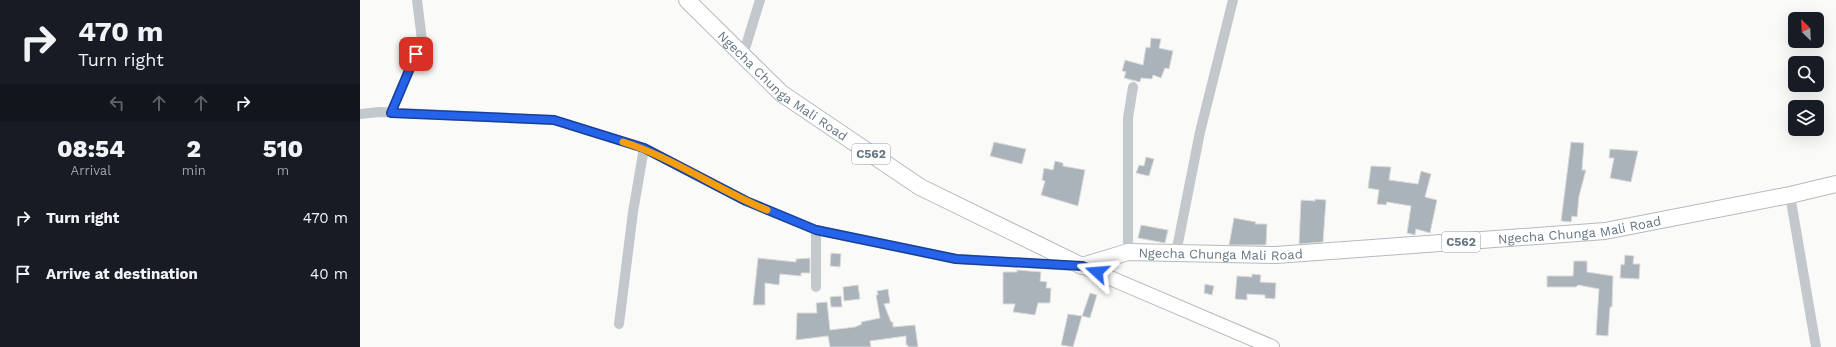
<!DOCTYPE html>
<html lang="en">
<head>
<meta charset="utf-8">
<style>
  body { margin:0; font-family:"Work Sans",sans-serif; background:#242831; color:#f1f3f6; height:100vh; display:flex; flex-direction:column; font-size:15px; white-space:nowrap }
  * { box-sizing:border-box; margin:0 }
  p { font-size:13px; color:#9ea1a6 }
  .icon { flex:none; width:22px; height:22px; fill:none; stroke:currentColor; stroke-width:2; stroke-linecap:round; stroke-linejoin:round }
  .map { position:relative; flex:1; overflow:hidden }
  .side { display:flex; flex-direction:column; background:#171b24; width:360px }
  .side>* { flex:none }
  .banner { background:#171b24; color:#f1f3f6; overflow:hidden }
  .needle { width:26px; rotate:336deg }
  .buttons { position:absolute; left:1428px; top:12px; display:grid; gap:8px }
  .buttons a { display:grid; place-items:center; width:36px; height:36px; border-radius:6px; background:#171b24; box-shadow:0 4px 16px #0002; font-size:20px }
  .pin { position:absolute; display:grid; place-items:center; width:34px; height:34px; color:#fff; margin:-17px; border-radius:8px; box-shadow:0 2px 6px #0006 }
  .me { position:absolute; width:44px; margin:-22px; rotate:289deg; stroke-linejoin:round; filter:drop-shadow(0 0 3px #0008) }
  .turn { display:flex; align-items:center; gap:14px; height:84px; padding:0 12px; font-size:18px }
  .turn .icon { width:52px; height:52px; stroke-width:2.5 }
  .turn b { display:block; font-size:28px; line-height:34px }
  .lanes { display:flex; align-items:center; height:38px; padding:0 12px; background:#0003; justify-content:center; gap:20px; direction:ltr }
  .lanes .off { opacity:.35 }
  .eta { display:flex; justify-content:space-evenly; align-items:center; height:68px; text-align:center }
  .eta b { font-size:24px; font-weight:800; line-height:28px }
  ul { padding:0; list-style:none }
  li { display:flex; align-items:center; gap:12px; height:56px; padding:0 12px }
  li div { flex:1 }
  li b { display:block; font-size:15px }
  li em { font-style:normal }
  main { display:flex; flex:1; min-height:0 }
  .map>svg:first-child { display:block }
</style>
</head>
<body>
<main>
<section class="side">
<div class="banner">
<div class="turn"><svg class="icon" aria-label="right" viewBox="0 0 24 24"><path d="M7 20v-9h11M14 6l5 5-5 5"/></svg><div><b>470 m</b>Turn right</div></div>
<div class="lanes"><svg class="icon off" aria-label="left" viewBox="0 0 24 24"><path d="M17 20v-9H6M10 6l-5 5 5 5"/></svg><svg class="icon off" aria-label="ahead" viewBox="0 0 24 24"><path d="M12 20V5M6 11l6-6 6 6"/></svg><svg class="icon off" aria-label="ahead" viewBox="0 0 24 24"><path d="M12 20V5M6 11l6-6 6 6"/></svg><svg class="icon" aria-label="right" viewBox="0 0 24 24"><path d="M7 20v-9h11M14 6l5 5-5 5"/></svg></div>
</div>
<div class="eta">
<div><b>08:54</b><p>Arrival</p></div>
<div><b>2</b><p>min</p></div>
<div><b>510</b><p>m</p></div>
</div>
<ul>
<li><svg class="icon" aria-label="right" viewBox="0 0 24 24"><path d="M7 20v-9h11M14 6l5 5-5 5"/></svg><div><b>Turn right</b></div><em>470 m</em></li>
<li><svg class="icon" aria-label="arrive" viewBox="0 0 24 24"><path d="M6 21V4h12l-3 4 3 4H6"/></svg><div><b>Arrive at destination</b></div><em>40 m</em></li>
</ul>
</section>
<div class="map">
<svg width="1476" height="347" viewBox="0 0 1476 347">
  <rect width="100%" height="100%" fill="#fafaf8"/>
  <g fill="#aab3b9" stroke="#dcdcda">
    <polygon points="791,38 801,39 799,48 813,51 809,69 805,68 801,78 793,75 792,79 781,78 780,82 764,78 766,72 762,71 765,60 783,65 786,47 790,48"/>
    <polygon points="634,142 666,149 662,164 630,156"/>
    <polygon points="1211,142 1224,143 1222,170 1226,170 1219,196 1217,217 1212,216 1211,222 1201,221"/>
    <polygon points="1250,149 1278,151 1271,182 1250,178 1254,158 1249,158"/>
    <polygon points="786,157 794,159 789,176 776,173 779,165 784,166"/>
    <polygon points="695,161 703,163 703,166 725,170 718,206 681,195 685,181 682,180 684,168 693,170"/>
    <polygon points="1011,166 1031,167 1029,180 1058,184 1061,171 1071,174 1065,197 1077,200 1070,233 1056,229 1055,235 1047,233 1051,206 1027,202 1026,205 1017,204 1019,190 1008,188"/>
    <polygon points="955,199 966,200 963,242 939,244 941,200 955,201"/>
    <polygon points="874,218 896,222 895,224 907,224 906,245 869,245"/>
    <polygon points="781,225 808,230 805,243 778,238"/>
    <polygon points="471,253 481,254 480,267 470,266"/>
    <polygon points="1265,255 1274,256 1273,264 1280,264 1279,279 1260,278 1261,264 1264,265"/>
    <polygon points="398,258 436,262 436,259 450,258 450,273 441,273 441,276 420,274 419,285 405,283 405,305 393,305"/>
    <polygon points="1214,261 1227,261 1227,272 1253,276 1252,307 1250,307 1248,336 1236,335 1239,289 1218,285 1216,287 1187,287 1187,276 1213,276"/>
    <polygon points="657,270 681,272 680,281 687,282 686,288 691,288 690,303 678,303 675,315 653,312 655,304 643,304 643,272 657,272"/>
    <polygon points="892,274 901,275 900,282 916,283 915,299 905,298 905,295 887,294 887,300 875,299 877,276 892,277"/>
    <polygon points="845,284 854,286 852,295 844,293"/>
    <polygon points="498,285 500,299 484,301 483,287"/>
    <polygon points="528,289 530,303 524,304 531,322 533,322 533,327 555,325 558,347 548,347 548,345 546,345 546,336 510,341 511,347 470,347 468,336 436,340 437,313 457,313 456,303 467,302 470,330 495,327 502,324 501,322 520,318 516,295 518,295 517,291"/>
    <polygon points="730,293 737,295 730,318 722,316"/>
    <polygon points="481,296 482,307 471,307 470,297"/>
    <polygon points="708,314 722,316 713,347 701,345"/>
  </g>
  <g fill="none" stroke-linecap="round" stroke-linejoin="round">
    <g stroke="#b3babf" stroke-width="16">
      <polyline id="secondary" points="722,266 912,347"/>
    </g>
    <g stroke="#b5babe" stroke-width="18">
      <g id="primary">
        <path id="s1" d="M327,0L421,93L560,187L722,266L768,252L916,255L1245,231L1430,195L1476,184"/>
      </g>
    </g>
    <g stroke="#c3c8cc" stroke-width="10">
      <polyline points="383,55 400,0"/>
      <polyline points="31,113 62,40 57,0"/>
      <polyline points="0,114 19,112 194,120 284,148 386,201 456,230 596,259 714,266"/>
      <polyline points="1430,195 1456,347"/>
      <polyline points="768,252 768,118 773,87"/>
      <polyline points="816,253 840,132 873,0"/>
      <polyline points="456,287 456,230"/>
      <polyline points="259,324 273,212 284,148"/>
    </g>
    <use href="#secondary" stroke="#fff" stroke-width="14"/>
    <use href="#primary" stroke="#fff" stroke-width="16"/>
  </g>
  <g fill="none" stroke-linecap="round" stroke-linejoin="round">
    <g stroke="#184099" stroke-width="10">
      <polyline id="route" points="56,54 31,113 194,120 284,148 386,201 456,230 596,259 722,266 737,272"/>
    </g>
    <use href="#route" stroke="#2563eb" stroke-width="7"/>
    <path stroke="#f59e0b" stroke-width="7" d="M263,142C314,158 358,190 407,210"/>
  </g>
  <g text-anchor="middle" dominant-baseline="central" stroke-width="4" stroke-linejoin="round" paint-order="stroke">
    <g fill="#fff" stroke="#939fa8" stroke-width="1">
      <rect x="492" y="144" width="38" height="20" rx="3"/>
      <rect x="1082" y="232" width="38" height="20" rx="3"/>
    </g>
    <g font-size="12" font-weight="bold" fill="#657683">
      <text x="511" y="154">C562</text>
      <text x="1101" y="242">C562</text>
    </g>
    <g font-size="13" fill="#657683" stroke="#fff">
      <text stroke="none"><textPath href="#s1" startOffset="129">Ngecha Chunga Mali Road</textPath></text>
      <text stroke="none"><textPath href="#s1" startOffset="981">Ngecha Chunga Mali Road</textPath></text>
      <text stroke="none"><textPath href="#s1" startOffset="621">Ngecha Chunga Mali Road</textPath></text>
    </g>
  </g>
</svg>
<div class="buttons">
<a><svg class="needle" viewBox="-14 -14 28 28"><path d="M0-13l5 13h-10z" fill="#e53935"/><path d="M0 13l5-13h-10z" fill="#9ea1a6"/></svg></a>
<a><svg class="icon" aria-label="search" viewBox="0 0 24 24"><circle cx="10" cy="10" r="6"/><path d="M15 15l6 6"/></svg></a>
<a><svg class="icon" aria-label="layers" viewBox="0 0 24 24"><path d="M12 4l9 5-9 5-9-5zM3 14l9 5 9-5"/></svg></a>
</div>
<div class="pin" style="left:56px;top:54px;background:#d93025"><svg class="icon" aria-label="arrive" viewBox="0 0 24 24"><path d="M6 21V4h12l-3 4 3 4H6"/></svg></div>
<svg class="me" style="left:737px;top:272px" viewBox="-20 -20 40 40"><path d="M0-17L14 15 0 8-14 15z" fill="#2563eb" stroke="#fff" stroke-width="4"/></svg>
</div>
</main>
</body>
</html>
